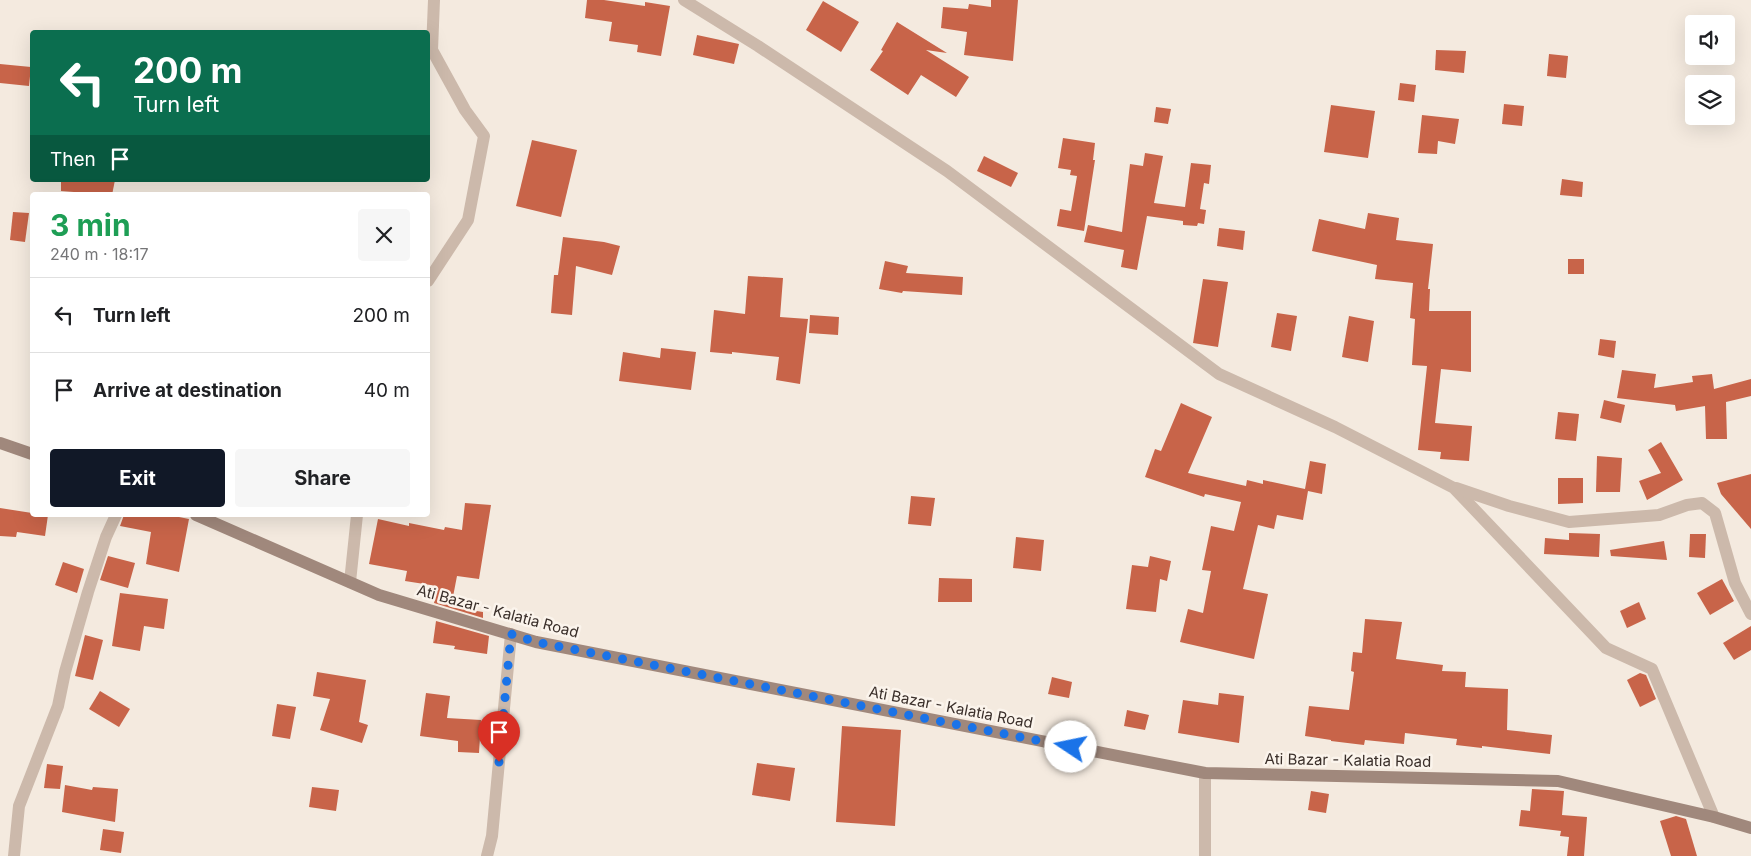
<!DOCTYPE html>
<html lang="en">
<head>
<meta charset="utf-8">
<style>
  body { margin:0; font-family:Inter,sans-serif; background:#f6f6f6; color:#202124; height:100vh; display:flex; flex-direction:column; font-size:19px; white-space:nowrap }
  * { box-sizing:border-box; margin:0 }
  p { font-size:16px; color:#757577 }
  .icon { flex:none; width:28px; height:28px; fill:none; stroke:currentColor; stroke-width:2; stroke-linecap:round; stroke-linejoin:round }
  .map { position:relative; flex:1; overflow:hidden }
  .side { position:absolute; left:30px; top:192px; width:400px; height:325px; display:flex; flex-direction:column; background:#fff; border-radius:5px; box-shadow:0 5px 20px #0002 }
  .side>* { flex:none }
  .hud { position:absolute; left:30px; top:30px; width:400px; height:152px; border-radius:5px; box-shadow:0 5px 20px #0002; background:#0b6e4f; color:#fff; overflow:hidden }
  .tools { position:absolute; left:1685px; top:15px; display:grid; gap:10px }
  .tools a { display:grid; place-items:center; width:50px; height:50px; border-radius:5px; background:#fff; box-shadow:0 5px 20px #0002; font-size:25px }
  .pin { position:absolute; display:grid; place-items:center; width:42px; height:42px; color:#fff; margin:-51px -21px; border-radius:50% 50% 50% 0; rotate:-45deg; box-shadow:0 0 5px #0007 }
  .pin .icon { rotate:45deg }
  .me { position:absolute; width:55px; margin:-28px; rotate:281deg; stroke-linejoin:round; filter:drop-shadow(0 0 4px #0008) }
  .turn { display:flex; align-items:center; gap:18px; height:105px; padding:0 20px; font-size:22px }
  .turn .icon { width:65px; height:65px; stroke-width:2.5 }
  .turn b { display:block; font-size:35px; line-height:42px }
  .then { display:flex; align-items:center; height:48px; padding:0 20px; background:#0003; gap:10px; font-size:19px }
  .round { display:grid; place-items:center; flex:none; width:52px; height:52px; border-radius:5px; background:#f6f6f6 }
  .headline { display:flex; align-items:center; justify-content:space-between; height:85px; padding:0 20px }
  h1 { font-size:30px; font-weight:700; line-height:38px; color:#1e9e55 }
  .cta { display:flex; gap:10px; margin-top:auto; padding:10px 20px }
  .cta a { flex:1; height:58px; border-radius:5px; background:#111827; color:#fff; font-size:20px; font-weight:700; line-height:58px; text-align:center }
  .cta a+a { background:#f6f6f6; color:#202124 }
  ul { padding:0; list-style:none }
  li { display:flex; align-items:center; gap:15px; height:75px; padding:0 20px; border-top:1px solid #e0e0e0 }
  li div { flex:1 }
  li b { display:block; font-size:19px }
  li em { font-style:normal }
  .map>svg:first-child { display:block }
</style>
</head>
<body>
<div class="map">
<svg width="1751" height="856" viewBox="0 0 1751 856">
  <rect width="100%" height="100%" fill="#f4eadf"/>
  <g fill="#c86449">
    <polygon points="587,0 604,0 645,6 645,2 670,6 661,56 637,52 638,45 609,41 612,22 585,18"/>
    <polygon points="991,0 1018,0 1013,61 964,55 967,32 941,28 943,7 968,9 969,4 991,7"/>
    <polygon points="823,1 859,22 841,52 806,30"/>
    <polygon points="897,22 947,53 926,50 969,77 956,97 921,75 908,95 870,70 883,51 881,50"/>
    <polygon points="697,35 739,44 734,64 693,55"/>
    <polygon points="1436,50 1466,51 1464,73 1435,70"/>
    <polygon points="1549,54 1568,56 1566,78 1547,76"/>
    <polygon points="0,64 31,67 29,86 0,83"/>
    <polygon points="1400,83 1416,85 1414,102 1398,100"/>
    <polygon points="1504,104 1524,106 1522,126 1502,124"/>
    <polygon points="1331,105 1375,111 1368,158 1324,152"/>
    <polygon points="1156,107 1171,109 1168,124 1154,122"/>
    <polygon points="1422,115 1459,119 1455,144 1438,141 1437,154 1418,153"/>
    <polygon points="1063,138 1095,143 1093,160 1095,160 1084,231 1057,226 1060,209 1071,211 1077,176 1070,175 1071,170 1058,168"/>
    <polygon points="532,140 577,150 561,217 516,206"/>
    <polygon points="1145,153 1163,156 1154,203 1185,207 1191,163 1211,165 1209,184 1204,183 1200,209 1206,210 1204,224 1198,223 1197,226 1183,225 1183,221 1147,216 1137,270 1121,267 1124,250 1084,242 1088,225 1122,232 1130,164 1143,166"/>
    <polygon points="984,156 1018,173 1011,187 977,171"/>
    <polygon points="1562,179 1583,182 1582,197 1560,195"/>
    <polygon points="61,180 115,180 112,195 61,191"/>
    <polygon points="13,212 29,213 25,242 10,240"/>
    <polygon points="1368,213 1399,218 1396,240 1433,244 1428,289 1430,289 1429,311 1471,311 1471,372 1441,369 1435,423 1472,426 1469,461 1440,459 1441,452 1418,450 1427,366 1412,365 1415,319 1410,318 1413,283 1375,279 1377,265 1312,251 1319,219 1365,229"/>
    <polygon points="1219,228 1245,231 1243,250 1217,246"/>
    <polygon points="563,237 604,242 620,246 612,275 576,266 572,315 551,313 554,275 558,275"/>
    <rect x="1568" y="259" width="16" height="15"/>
    <polygon points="885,261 908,266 906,273 963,277 962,295 903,291 902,293 879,289"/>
    <polygon points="748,276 783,278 780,317 808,319 800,384 776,380 779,357 732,352 732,354 710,352 714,310 745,314"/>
    <polygon points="1203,279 1228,282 1218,347 1193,343"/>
    <polygon points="1277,313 1297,316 1291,351 1271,347"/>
    <polygon points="810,315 839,317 838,335 809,333"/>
    <polygon points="1349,316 1374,321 1368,362 1342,357"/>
    <polygon points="1600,339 1616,341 1614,358 1598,355"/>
    <polygon points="661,348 696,352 691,390 619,381 623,352 660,358"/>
    <polygon points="1622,370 1656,374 1654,388 1693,382 1692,376 1712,374 1714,389 1751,379 1751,396 1726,402 1727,439 1706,439 1705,406 1676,411 1675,405 1617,398"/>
    <polygon points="1604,400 1625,405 1621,423 1600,418"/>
    <polygon points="1181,403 1212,417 1188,473 1246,486 1247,480 1263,484 1263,480 1305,489 1310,461 1326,464 1322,494 1308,491 1303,520 1277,515 1274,529 1258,525 1243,589 1268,594 1254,659 1180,642 1188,609 1203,613 1211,571 1202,570 1211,526 1234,531 1241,502 1205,494 1204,497 1145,477 1155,449 1161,451"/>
    <polygon points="1558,412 1579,414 1576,441 1555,439"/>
    <polygon points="1661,442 1683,480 1647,500 1639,481 1661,473 1648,450"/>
    <polygon points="1597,456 1622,458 1620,492 1596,492"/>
    <polygon points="1751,474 1751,529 1721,494 1717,483"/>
    <polygon points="1558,478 1583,478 1583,503 1558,504"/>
    <polygon points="911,496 935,498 931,526 908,524"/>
    <polygon points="465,503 491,505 479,579 457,576 451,607 483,612 483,618 434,603 437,586 405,581 407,571 369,564 378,519 409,526 409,523 444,530 445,527 462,530"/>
    <polygon points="0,508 32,513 32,515 48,515 45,536 17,532 16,537 0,536"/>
    <polygon points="124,515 169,515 189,519 179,572 146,564 151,532 120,526"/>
    <polygon points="1569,533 1600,534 1599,557 1544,554 1545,538 1569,540"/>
    <polygon points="1690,534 1706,534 1705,558 1689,557"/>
    <polygon points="1016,537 1044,540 1041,571 1013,568"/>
    <polygon points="1664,541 1667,560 1611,556 1610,550"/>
    <polygon points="108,556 135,563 128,588 100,580"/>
    <polygon points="1150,556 1171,561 1167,581 1160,579 1156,612 1126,609 1132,565 1148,567"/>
    <polygon points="63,562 84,569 77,593 55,585"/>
    <polygon points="939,578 972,579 972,602 938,602"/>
    <polygon points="1722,579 1734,601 1710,615 1697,593"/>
    <polygon points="120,593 168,599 164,629 144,626 140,651 112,646"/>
    <polygon points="1639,602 1646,619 1627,628 1620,611"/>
    <polygon points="1365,619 1402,622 1396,659 1443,665 1442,671 1466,672 1465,687 1508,689 1507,730 1552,735 1550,754 1482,746 1482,748 1456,745 1457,739 1405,733 1404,744 1365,740 1364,745 1331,741 1331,740 1305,736 1309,706 1349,710 1354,672 1351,671 1353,652 1362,653"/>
    <polygon points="436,621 489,636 487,654 454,649 455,646 433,643"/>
    <polygon points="1751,626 1751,650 1734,660 1723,643"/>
    <polygon points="85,635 103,640 93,680 75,676"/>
    <polygon points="317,672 366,680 359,722 368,725 362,743 320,730 330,699 313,696"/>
    <polygon points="1640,673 1646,675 1656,699 1640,707 1627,680"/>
    <polygon points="1052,677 1072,682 1069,698 1048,694"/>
    <polygon points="100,691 130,709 119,727 89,709"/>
    <polygon points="426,693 450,696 447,718 481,720 479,753 458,752 458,741 420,736"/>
    <polygon points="1219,693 1244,696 1239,743 1178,733 1183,700 1218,705"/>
    <polygon points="277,704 296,707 290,739 272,736"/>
    <polygon points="1127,710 1149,715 1145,730 1124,726"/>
    <polygon points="842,726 901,730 895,826 836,822"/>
    <polygon points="757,763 795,768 790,801 752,795"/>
    <polygon points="47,764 63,766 60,789 44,788"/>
    <polygon points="65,785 92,790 93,787 118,789 115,822 62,812"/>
    <polygon points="312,787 339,790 336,811 309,807"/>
    <polygon points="1532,789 1564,791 1562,815 1587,817 1584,856 1567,856 1569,837 1560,836 1561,831 1519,826 1521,810 1530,811"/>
    <polygon points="1311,791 1329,794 1326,813 1308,810"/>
    <polygon points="1676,816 1686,819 1697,856 1671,856 1660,821"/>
    <polygon points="103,829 124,832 121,853 100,850"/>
  </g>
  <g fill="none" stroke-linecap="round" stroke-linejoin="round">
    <g stroke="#ccb9ab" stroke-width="12">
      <polyline points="684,0 758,46 947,171 1219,374 1335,427 1454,488 1606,648 1652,669 1714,817"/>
      <polyline points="428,281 468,220 484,136 465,110 432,50 434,0"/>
      <polyline points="1456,488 1509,506 1569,522 1659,515 1687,505 1702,503 1715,513 1735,583 1751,614"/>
      <polyline points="350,582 357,515"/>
      <polyline points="1205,773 1205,856"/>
      <polyline points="14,856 19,806 58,706 65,672 88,592 106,537 116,515"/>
      <polyline points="487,856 492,836 511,634"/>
    </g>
    <g stroke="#a0887c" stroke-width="12">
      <polyline points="0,443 32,454"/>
      <polyline points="196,515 379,595 536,642 1205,773 1558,781 1714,817 1751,828"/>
    </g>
  </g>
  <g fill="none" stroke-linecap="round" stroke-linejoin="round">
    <polyline stroke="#1a73e8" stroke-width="9" stroke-dasharray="0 16.2" points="499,762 511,634 536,642 1071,747"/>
  </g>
  <g text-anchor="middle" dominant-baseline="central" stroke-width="5" stroke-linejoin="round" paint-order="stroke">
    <g font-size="15" fill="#3a2f2a" stroke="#fbf4ec">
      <text transform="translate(498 611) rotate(15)">Ati Bazar - Kalatia Road</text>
      <text transform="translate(951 707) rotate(11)">Ati Bazar - Kalatia Road</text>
      <text transform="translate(1348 760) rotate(1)">Ati Bazar - Kalatia Road</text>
    </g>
  </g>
</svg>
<div class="tools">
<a><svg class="icon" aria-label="sound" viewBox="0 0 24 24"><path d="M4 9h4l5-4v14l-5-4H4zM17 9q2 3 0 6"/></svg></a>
<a><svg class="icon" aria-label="layers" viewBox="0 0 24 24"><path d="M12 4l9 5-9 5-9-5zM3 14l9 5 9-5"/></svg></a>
</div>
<div class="pin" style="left:499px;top:762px;background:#d93025"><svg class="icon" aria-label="arrive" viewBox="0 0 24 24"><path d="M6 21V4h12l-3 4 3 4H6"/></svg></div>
<svg class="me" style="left:1071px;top:747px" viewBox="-20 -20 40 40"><circle r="19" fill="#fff"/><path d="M0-13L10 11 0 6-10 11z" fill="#1a73e8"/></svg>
<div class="hud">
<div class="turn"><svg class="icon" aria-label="left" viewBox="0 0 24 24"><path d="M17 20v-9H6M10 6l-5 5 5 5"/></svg><div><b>200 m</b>Turn left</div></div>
<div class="then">Then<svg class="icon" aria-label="arrive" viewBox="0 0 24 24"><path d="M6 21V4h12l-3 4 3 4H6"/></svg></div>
</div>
<section class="side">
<div class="headline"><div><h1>3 min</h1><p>240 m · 18:17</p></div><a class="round"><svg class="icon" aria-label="close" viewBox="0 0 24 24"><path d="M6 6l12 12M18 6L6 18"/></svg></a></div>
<ul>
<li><svg class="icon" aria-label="left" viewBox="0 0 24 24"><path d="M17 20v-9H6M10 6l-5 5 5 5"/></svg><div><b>Turn left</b></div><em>200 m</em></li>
<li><svg class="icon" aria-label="arrive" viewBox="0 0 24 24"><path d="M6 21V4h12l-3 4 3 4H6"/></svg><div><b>Arrive at destination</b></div><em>40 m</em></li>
</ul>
<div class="cta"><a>Exit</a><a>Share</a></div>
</section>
</div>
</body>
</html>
